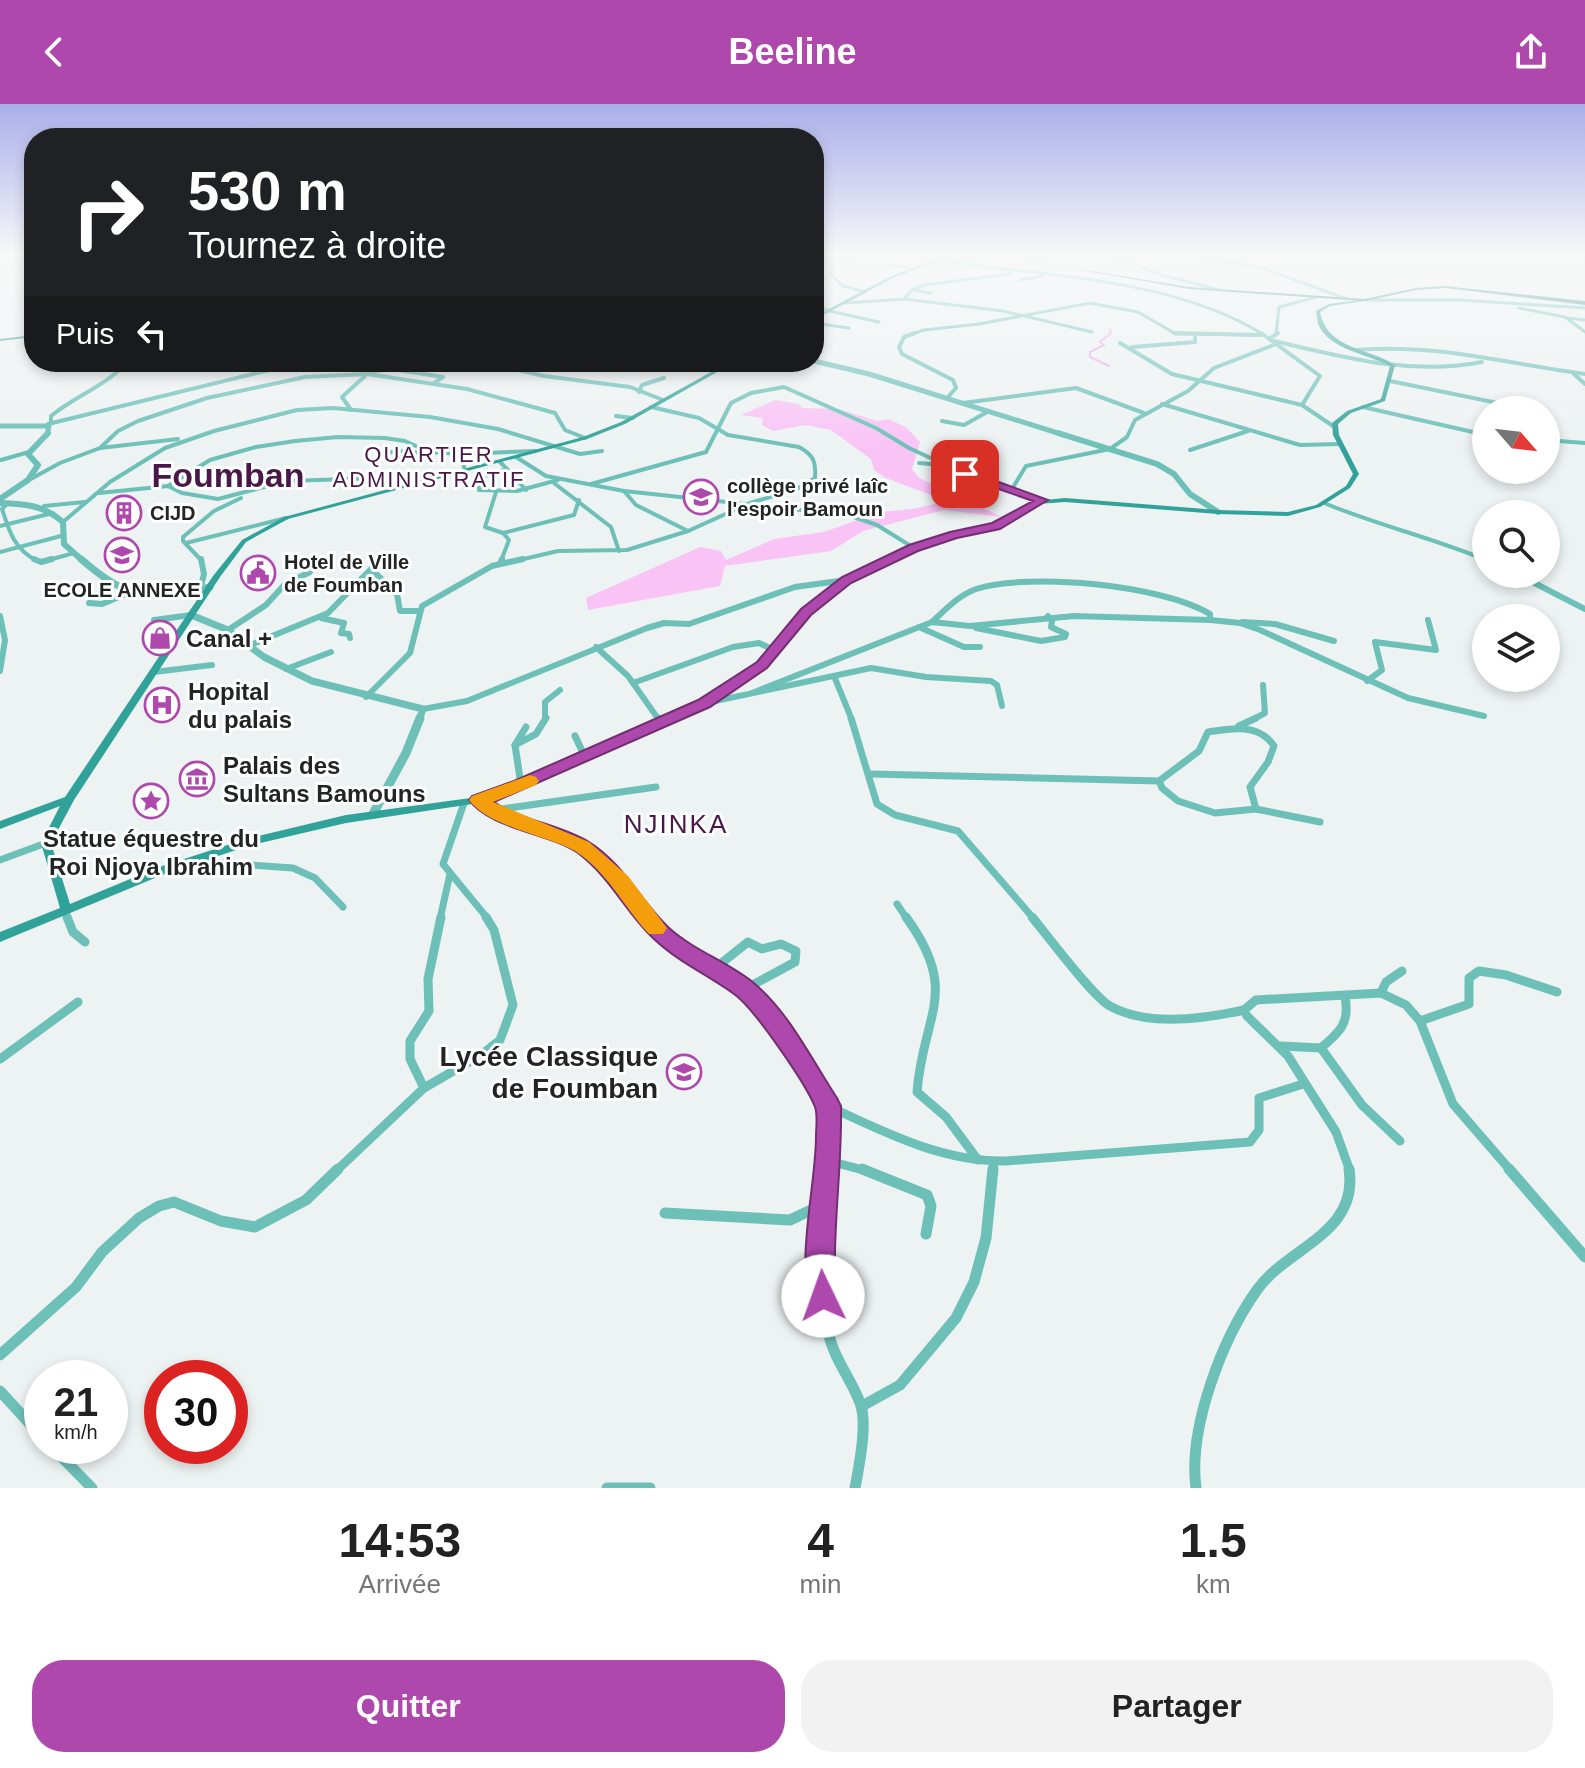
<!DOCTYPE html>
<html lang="fr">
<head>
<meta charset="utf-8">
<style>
  body { margin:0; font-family:Helvetica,sans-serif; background:#f2f2f2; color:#222; height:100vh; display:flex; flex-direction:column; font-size:30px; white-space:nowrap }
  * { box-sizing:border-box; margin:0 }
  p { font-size:26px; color:#767676 }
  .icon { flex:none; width:44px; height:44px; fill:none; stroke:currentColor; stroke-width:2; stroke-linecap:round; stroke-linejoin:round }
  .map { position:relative; height:1384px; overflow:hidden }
  .sheet { display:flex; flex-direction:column; background:#fff; flex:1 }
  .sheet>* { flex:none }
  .banner { position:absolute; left:24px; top:24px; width:800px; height:244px; border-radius:32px; box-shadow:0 4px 12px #0003; background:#202124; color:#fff; overflow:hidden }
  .needle { width:52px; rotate:118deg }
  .buttons { position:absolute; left:1472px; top:292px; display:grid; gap:16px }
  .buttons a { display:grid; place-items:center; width:88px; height:88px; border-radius:50%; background:#fff; box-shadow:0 4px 12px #0003; font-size:40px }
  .speed { position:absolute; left:24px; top:1256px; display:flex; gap:16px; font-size:40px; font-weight:700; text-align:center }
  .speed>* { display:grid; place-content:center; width:104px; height:104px; border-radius:50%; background:#fff; box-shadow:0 4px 12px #0003; line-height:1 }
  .speed small { font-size:20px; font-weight:400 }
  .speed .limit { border:12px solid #d22; background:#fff; color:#111 }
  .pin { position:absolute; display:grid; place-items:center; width:68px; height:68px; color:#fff; margin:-34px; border-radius:16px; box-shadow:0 4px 12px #0006 }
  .me { position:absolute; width:88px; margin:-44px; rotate:357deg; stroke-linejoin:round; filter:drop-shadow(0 0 6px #0008) }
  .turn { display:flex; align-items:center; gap:28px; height:168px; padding:0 32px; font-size:36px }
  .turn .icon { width:104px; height:104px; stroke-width:2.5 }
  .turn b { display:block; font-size:56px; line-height:68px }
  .then { display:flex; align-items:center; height:76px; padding:0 32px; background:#0003; gap:16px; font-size:30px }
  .eta { display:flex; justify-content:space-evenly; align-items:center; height:136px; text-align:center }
  .eta b { font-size:48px; font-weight:800; line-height:56px }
  .button { display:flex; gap:16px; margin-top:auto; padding:16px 32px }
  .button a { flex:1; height:92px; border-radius:32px; background:#ae48ad; color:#fff; font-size:32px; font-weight:800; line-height:92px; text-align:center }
  .button a+a { background:#f2f2f2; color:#222 }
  header { display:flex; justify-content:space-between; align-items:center; height:104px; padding:0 32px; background:#ae48ad; color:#fff; font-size:36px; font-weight:800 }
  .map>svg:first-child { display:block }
</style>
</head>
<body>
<header><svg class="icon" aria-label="back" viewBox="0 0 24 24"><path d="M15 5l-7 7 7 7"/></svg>Beeline<svg class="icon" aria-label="share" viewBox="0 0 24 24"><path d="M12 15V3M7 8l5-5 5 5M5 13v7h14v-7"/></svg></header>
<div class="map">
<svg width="1585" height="1384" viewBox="0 0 1585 1384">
  <rect width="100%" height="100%" fill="#edf2f2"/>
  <polygon fill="#f9c3f6" points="775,296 799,300 802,304 839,305 877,317 888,315 906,323 920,338 912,365 919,374 1002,413 944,406 863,427 831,447 725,462 720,482 588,506 586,494 700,443 721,447 726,456 774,435 824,428 880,408 913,405 947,397 886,374 874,366 871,355 831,326 805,321 773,327 762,321 763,314 741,311"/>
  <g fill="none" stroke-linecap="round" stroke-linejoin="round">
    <polyline stroke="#eda5eb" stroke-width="2" points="1109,262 1090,253 1090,248 1104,241 1100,238 1111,229 1110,226"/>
    <g stroke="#6dc0b8" stroke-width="3">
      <polyline points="1108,151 1162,171 1220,186"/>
      <polyline points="1193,151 1265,165 1347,195"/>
      <polyline points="855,153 833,158 831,171 843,182 865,188"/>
      <path d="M941,157C1044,172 1174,174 1264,231"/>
      <polyline points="890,161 915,165"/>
      <polyline points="1020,176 1042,172"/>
      <polyline points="914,186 931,189"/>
      <polyline points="904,195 912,186 924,181 1010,170"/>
      <polyline points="1365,196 1459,196 1585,204"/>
      <polyline points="845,199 904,195 1003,207 1092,228"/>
      <polyline points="1519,204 1565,213 1585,228"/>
      <polyline points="829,207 879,218"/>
      <polyline points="1567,214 1585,216"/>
      <polyline points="814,219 849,224"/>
      <polyline points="909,231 924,226 979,220 1090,199 1138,208 1176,230 1260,231"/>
      <polyline points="1276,231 1279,203 1317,193"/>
    </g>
    <g stroke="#6dc0b8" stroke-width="4">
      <polyline points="915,229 904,233 899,243 902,250 953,276 956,284 947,294"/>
      <polyline points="1174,229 1260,231"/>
      <polyline points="1261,229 1320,272 1302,301 1333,322"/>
      <polyline points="1269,235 1278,229"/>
      <path d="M1274,237C1343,253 1410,272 1482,258"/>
      <polyline points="1120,239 1172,270 1302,301"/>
      <polyline points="1132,243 1195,238 1195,232"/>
      <path d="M1357,246C1435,239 1509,260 1585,270"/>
      <polyline points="484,258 544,272 630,283 663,296"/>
      <polyline points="622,258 638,266 672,260"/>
      <polyline points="369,268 392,265 443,273 433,280"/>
      <polyline points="1574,270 1585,280"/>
      <polyline points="1390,277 1532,306"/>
      <polyline points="639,288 642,281 664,274"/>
      <polyline points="963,299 1076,284 1144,309"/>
      <polyline points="1162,300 1300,341 1340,340"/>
      <polyline points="1363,303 1486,331"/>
      <polyline points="351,306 342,293 365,272"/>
      <polyline points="616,312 633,314"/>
      <polyline points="942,317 964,321 989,307"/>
      <path d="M51,319V312C75,292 106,282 127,258"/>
      <polyline points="48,320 302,258"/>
      <polyline points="1546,336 1585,339"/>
      <polyline points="100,344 178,335"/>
      <polyline points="1190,346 1248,327"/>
      <polyline points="380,349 408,347 427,351"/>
      <polyline points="461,350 535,347"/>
      <polyline points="516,353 546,372 624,387 848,411 877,421 914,444"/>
      <polyline points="1,356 29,348"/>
      <polyline points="500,358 507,365 481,373 479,386 517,387 558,376"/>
      <polyline points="919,359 941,361"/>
      <polyline points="507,365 526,386"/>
      <polyline points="947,372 960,367"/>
      <polyline points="29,376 60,359 100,344 118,327 138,317 207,294 305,273 367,270 467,285 555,309 565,326 585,334"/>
      <polyline points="554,379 611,423 619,447"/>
      <polyline points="591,380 706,348 731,299 751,289 784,283 876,324 909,344 965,370 1042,396"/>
      <polyline points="168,382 210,356 256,343 295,337 338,333 385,334 405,337 429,348 461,350 465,367"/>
      <polyline points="1012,385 1026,362 1110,345 1127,333 1135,316 1188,287 1214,264 1276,240"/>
      <polyline points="624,387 636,401 688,427"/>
      <polyline points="496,388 485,423 503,429 509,436 501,457"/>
      <polyline points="99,389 168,382 182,389 218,395 287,377 442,372"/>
      <path d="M8,399L2,405C9,427 15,447 38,457"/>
      <path d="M1324,399C1377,421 1433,434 1486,456"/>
      <polyline points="44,402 85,398"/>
      <polyline points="63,418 110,378 165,344 214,327 297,306 333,304 430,313 498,325 580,350 602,347"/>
      <polyline points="0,422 53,409"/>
      <polyline points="503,429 574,411 579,396"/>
      <polyline points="186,439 286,414"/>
      <polyline points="0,448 61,432"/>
      <polyline points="45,457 74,449"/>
      <polyline points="202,457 183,437 183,433 214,407 241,394"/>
      <path d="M515,457L558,447L627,446L688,427L750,399L795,386L815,374C816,358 814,351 799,343L728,331L699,314L651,303"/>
    </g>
    <g stroke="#6dc0b8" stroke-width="6">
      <polyline points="34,455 41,458 52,455"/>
      <polyline points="1483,455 1486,456"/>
      <polyline points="500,459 502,455"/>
      <polyline points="1517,470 1585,505"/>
      <polyline points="200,486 204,470 201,455"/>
      <polyline points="89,499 102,500 126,490"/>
      <polyline points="0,512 5,536 0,567"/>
      <polyline points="321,514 344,519 341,529 349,530 350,534"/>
      <polyline points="154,516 191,511"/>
      <path d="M932,518C945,506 959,491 976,485C1030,468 1162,481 1210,510V516"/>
      <polyline points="1242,518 1275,520 1334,537"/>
      <polyline points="919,523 964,543 980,543"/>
      <polyline points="976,524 1041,537 1065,533 1066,530 1051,523 1052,517 1048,512"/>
      <polyline points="228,526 266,501 285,480 310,468"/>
      <polyline points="248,542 328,509 371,465 397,490 400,507 420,507"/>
      <polyline points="596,543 628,572 659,616"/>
      <polyline points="286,565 331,548"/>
      <polyline points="154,568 212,561"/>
      <polyline points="834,572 852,616"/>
      <polyline points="1367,577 1382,566 1375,538 1436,546 1428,516"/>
      <polyline points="633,579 733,543 759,539 776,547"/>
      <polyline points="752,589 932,518 970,522 1074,512 1210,516 1240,519 1260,526 1408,594 1484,612"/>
      <polyline points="366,593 410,549 422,502 492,462 523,455"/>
      <polyline points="706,599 871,564 926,573 991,577 997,581 1002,602"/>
      <polyline points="423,605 467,597 647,524 664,519 689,520 795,483 846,476"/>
      <polyline points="545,616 545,598 560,586"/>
      <polyline points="1252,616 1265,609 1263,581"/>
    </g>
    <g stroke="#6dc0b8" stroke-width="7">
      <polyline points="658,614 662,619"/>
      <polyline points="851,614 877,700 895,711 958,727 1034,815"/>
      <polyline points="1239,622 1256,614"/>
      <polyline points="575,632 585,653"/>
      <polyline points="515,641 536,630 546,614"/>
      <path d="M871,670L1159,677L1199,647L1208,628C1232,624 1259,619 1274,642L1268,658L1250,683L1256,705"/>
      <polyline points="1159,677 1162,684 1178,697 1215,709 1256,705 1320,718"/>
      <polyline points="521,681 515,641 526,623"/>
      <polyline points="479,696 515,716 568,734 598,755 621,778 648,815"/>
      <polyline points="464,699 443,760 488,815"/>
      <polyline points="495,706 656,683"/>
      <polyline points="0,756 46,739"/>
      <polyline points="196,757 293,764 315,774 343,803"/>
      <polyline points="897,800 907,815"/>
      <polyline points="66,805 67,815"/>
      <polyline points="440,815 450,770"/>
    </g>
    <g stroke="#6dc0b8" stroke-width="9">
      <polyline points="67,813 73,828 85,838"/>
      <polyline points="646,813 684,848 745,885 761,899 828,1002 828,1067"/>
      <path d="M906,813C961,889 923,909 917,988L946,1013L978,1056"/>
      <path d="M1032,813C1047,831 1093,893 1110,902C1147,923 1204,915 1244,906"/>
      <polyline points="714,865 748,838 762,845 781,840 796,847 795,858 745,885"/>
      <polyline points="1381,889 1386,878 1402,867"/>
      <polyline points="1420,917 1469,900 1469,874 1479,867 1506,871 1557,888"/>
      <path d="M1281,942L1321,944C1340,928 1350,919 1345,893"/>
      <polyline points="1321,944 1362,1001 1400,1037"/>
      <polyline points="0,955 78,898"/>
      <polyline points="424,984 410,955 410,937 429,907 428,875 441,813"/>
      <path d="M828,1002C884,1028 942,1058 1006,1057L1250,1038L1259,1026V994L1303,980"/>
      <polyline points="829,1057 867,1067"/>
      <polyline points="336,1067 424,984 481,951 500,936 513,901 494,826 486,813"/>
      <polyline points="993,1067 994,1058"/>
      <polyline points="1350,1067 1336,1028 1288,952 1247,912 1244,906 1256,896 1381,889 1406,901 1420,917 1453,1000 1511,1067"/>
    </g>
    <g stroke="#6dc0b8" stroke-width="11">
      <path d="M828,1065C823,1122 818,1175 829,1231C834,1255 852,1276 860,1299C868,1319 859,1362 855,1384"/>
      <polyline points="862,1065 927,1091 931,1102 926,1130"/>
      <polyline points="1509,1065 1585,1153"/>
      <polyline points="665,1109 790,1116 824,1100"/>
      <polyline points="0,1251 76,1183 102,1148 139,1114 159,1102 174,1098 221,1117 255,1123 306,1096 338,1065"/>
      <polyline points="0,1287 42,1333"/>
      <polyline points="862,1302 900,1281 956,1214 974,1178 986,1134 993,1065"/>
      <polyline points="51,1342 92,1384"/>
      <polyline points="607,1384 650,1384"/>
      <path d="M1196,1384C1188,1324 1222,1235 1257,1186C1287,1143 1359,1130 1349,1065"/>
    </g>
    <polyline stroke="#6dc0b8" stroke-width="4" points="814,202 829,207"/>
    <g stroke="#6dc0b8" stroke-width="5">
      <polyline points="814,257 869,270 1064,331"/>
      <polyline points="0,322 49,322 47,331"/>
    </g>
    <g stroke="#6dc0b8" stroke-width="6">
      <polyline points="1058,329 1157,360 1174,370 1190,390 1218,408"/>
      <polyline points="0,395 28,376 38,361 28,350 48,329"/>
      <path d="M0,399C25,400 44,401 63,418L64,440L83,457"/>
    </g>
    <g stroke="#6dc0b8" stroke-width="7">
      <path d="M81,455C128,496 150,498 210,483"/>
      <polyline points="191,511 228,526 264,553 312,577 423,605 419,616"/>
    </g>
    <polyline stroke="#6dc0b8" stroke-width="9" points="373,710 406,649 420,614"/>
    <g fill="#31a29a" fill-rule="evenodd">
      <polygon points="949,151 952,152 893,174 814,216 814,213 891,172"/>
      <path d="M1366,195L1365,197L1330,202L1320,208C1328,246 1367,243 1395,261L1385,297L1351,309L1338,320L1339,331L1359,370L1350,384L1320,403L1288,412L1218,410L1065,398L1038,400L998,423L956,433L916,445L849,478L809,510L779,549L747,577L707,601L524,683L479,699L346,719L248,742L167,769L0,838V828L60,804L41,739L60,702L0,725V717L65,693L213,472L242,436L284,413L583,333L621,318L729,258H735L625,320L587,335L288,415L246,438L220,473L74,696L51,739L70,800L159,763L246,735L346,711L478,693L518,679L701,597L741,573L773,545L803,506L843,474L912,443L952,430L994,420L1034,397L1065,394L1218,406L1288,408L1316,401L1346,382L1353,370L1333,331L1332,319L1347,307L1381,295L1390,262C1368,250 1329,246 1318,220C1318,218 1316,208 1316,207L1329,200Z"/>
      <polygon points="34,231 34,233 0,237 0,235"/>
    </g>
    <polygon fill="#217e77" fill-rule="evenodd" points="994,151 1189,183 1365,195 1416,184 1445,182 1585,197 1585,201 1445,184 1416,186 1365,197 1189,185"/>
  </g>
  <linearGradient id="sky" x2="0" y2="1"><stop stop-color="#aaaee9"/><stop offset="0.44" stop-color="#f7f9f9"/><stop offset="1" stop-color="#f7f9f9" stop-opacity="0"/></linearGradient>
  <rect width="1585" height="345" fill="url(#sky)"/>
  <path fill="#ae48ad" stroke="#712f70" stroke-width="2" d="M961,367H969L1048,396L1000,425L957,434L918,447L851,479L811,511L767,564L710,603L494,698C522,717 560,720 589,738C623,759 640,796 668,823C694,847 729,858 755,880C790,910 812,956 837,994L841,1002C842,1051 836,1098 835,1147C834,1165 840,1184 833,1202L823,1206L812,1202C795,1161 816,1080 816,1033C816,1024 818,1011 815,1003C806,980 754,904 734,890C708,871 678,858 654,835C625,808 612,775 578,749C549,729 490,725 469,696L472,692L514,677L698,596L757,558L801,505L842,473L909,441L950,428L992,419L1033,397L961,372Z"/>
  <path fill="#f59e0b" d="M530,671L536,673L539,677L536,681L493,698L589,738L628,772L667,824L663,830H649C624,803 607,767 575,747C546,731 489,723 469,696L472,692Z"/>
  <defs>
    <g id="school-ring" transform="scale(1.8)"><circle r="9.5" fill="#fdffff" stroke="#ae48ad" stroke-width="1.5"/><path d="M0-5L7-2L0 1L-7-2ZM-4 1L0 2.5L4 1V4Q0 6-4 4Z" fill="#ae48ad"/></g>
    <g id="building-ring" transform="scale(1.8)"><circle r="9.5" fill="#fdffff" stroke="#ae48ad" stroke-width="1.5"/><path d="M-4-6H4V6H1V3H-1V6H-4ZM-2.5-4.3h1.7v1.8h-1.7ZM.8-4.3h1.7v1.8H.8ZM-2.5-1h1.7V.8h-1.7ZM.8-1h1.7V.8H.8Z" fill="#ae48ad"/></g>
    <g id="civic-ring" transform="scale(1.8)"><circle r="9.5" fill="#fdffff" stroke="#ae48ad" stroke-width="1.5"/><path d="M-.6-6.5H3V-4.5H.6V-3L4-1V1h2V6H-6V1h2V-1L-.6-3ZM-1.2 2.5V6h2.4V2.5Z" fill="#ae48ad"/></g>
    <g id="shop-ring" transform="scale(1.8)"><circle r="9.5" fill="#fdffff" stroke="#ae48ad" stroke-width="1.5"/><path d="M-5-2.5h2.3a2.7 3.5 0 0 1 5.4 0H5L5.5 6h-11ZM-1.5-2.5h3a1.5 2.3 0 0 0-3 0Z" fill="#ae48ad"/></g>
    <g id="hospital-ring" transform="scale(1.8)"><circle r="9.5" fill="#fdffff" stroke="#ae48ad" stroke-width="1.5"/><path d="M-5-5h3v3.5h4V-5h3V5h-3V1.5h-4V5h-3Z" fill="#ae48ad"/></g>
    <g id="museum-ring" transform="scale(1.8)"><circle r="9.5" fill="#fdffff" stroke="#ae48ad" stroke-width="1.5"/><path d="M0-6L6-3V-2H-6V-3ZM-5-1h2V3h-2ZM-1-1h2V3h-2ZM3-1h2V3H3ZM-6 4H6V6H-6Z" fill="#ae48ad"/></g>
    <g id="sight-ring" transform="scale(1.8)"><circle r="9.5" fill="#fdffff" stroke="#ae48ad" stroke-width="1.5"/><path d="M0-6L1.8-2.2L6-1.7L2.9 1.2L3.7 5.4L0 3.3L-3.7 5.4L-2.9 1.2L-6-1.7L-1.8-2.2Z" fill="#ae48ad"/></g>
  </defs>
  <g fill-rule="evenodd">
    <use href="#school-ring" x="701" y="393"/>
    <use href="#building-ring" x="124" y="409"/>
    <use href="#school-ring" x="122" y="451"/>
    <use href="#civic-ring" x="258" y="469"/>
    <use href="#shop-ring" x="160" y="534"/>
    <use href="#hospital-ring" x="162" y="601"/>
    <use href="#museum-ring" x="197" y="675"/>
    <use href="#sight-ring" x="151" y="697"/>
    <use href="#school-ring" x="684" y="968"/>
  </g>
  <g text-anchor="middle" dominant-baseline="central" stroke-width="6" stroke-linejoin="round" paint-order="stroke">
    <g font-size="20" font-weight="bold" fill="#232524" stroke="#fdffff" text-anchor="start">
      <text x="727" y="382">collège privé laîc<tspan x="727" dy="23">l'espoir Bamoun</tspan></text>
      <text x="150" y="409">CIJD</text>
      <text x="284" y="458">Hotel de Ville<tspan x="284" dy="23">de Foumban</tspan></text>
      <text x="122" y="486" text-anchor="middle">ECOLE ANNEXE</text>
    </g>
    <g font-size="22" letter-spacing="2" fill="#491848" stroke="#fdffff">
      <text x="429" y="350">QUARTIER<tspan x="429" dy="25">ADMINISTRATIF</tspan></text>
    </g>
    <g font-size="24" font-weight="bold" fill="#232524" stroke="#fdffff" text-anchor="start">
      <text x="186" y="534">Canal +</text>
      <text x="188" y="587">Hopital<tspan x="188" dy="28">du palais</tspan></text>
      <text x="223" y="661">Palais des<tspan x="223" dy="28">Sultans Bamouns</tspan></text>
      <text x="151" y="734" text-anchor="middle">Statue équestre du<tspan x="151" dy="28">Roi Njoya Ibrahim</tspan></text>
    </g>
    <g font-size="26" letter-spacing="2" fill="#491848" stroke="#fdffff">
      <text x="676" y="720">NJINKA</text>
    </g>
    <g font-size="28" font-weight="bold" fill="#232524" stroke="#fdffff" text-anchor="end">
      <text x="658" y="952">Lycée Classique<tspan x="658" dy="32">de Foumban</tspan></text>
    </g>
    <g font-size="34" font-weight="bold" fill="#491848" stroke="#fdffff">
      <text x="228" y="371">Foumban</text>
    </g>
  </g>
</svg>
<div class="buttons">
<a><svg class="needle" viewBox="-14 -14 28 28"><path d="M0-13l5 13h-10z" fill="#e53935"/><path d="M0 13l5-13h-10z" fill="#767676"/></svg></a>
<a><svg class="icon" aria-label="search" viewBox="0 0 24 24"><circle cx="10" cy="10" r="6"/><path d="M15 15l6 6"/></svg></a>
<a><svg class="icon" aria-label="layers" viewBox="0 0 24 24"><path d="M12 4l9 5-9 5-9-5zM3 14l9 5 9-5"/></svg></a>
</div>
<div class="speed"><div>21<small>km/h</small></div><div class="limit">30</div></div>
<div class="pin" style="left:965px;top:370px;background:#d93025"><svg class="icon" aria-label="arrive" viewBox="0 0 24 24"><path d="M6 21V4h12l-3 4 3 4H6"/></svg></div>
<svg class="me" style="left:823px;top:1192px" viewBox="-20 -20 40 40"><circle r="19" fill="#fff"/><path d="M0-13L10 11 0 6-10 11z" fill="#ae48ad"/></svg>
<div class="banner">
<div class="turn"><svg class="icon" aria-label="right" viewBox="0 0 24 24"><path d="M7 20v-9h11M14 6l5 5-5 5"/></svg><div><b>530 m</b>Tournez à droite</div></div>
<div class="then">Puis<svg class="icon" aria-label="left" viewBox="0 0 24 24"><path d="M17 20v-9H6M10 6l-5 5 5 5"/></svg></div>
</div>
</div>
<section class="sheet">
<div class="eta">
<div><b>14:53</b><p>Arrivée</p></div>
<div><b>4</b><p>min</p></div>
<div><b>1.5</b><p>km</p></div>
</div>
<div class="button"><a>Quitter</a><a>Partager</a></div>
</section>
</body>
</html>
